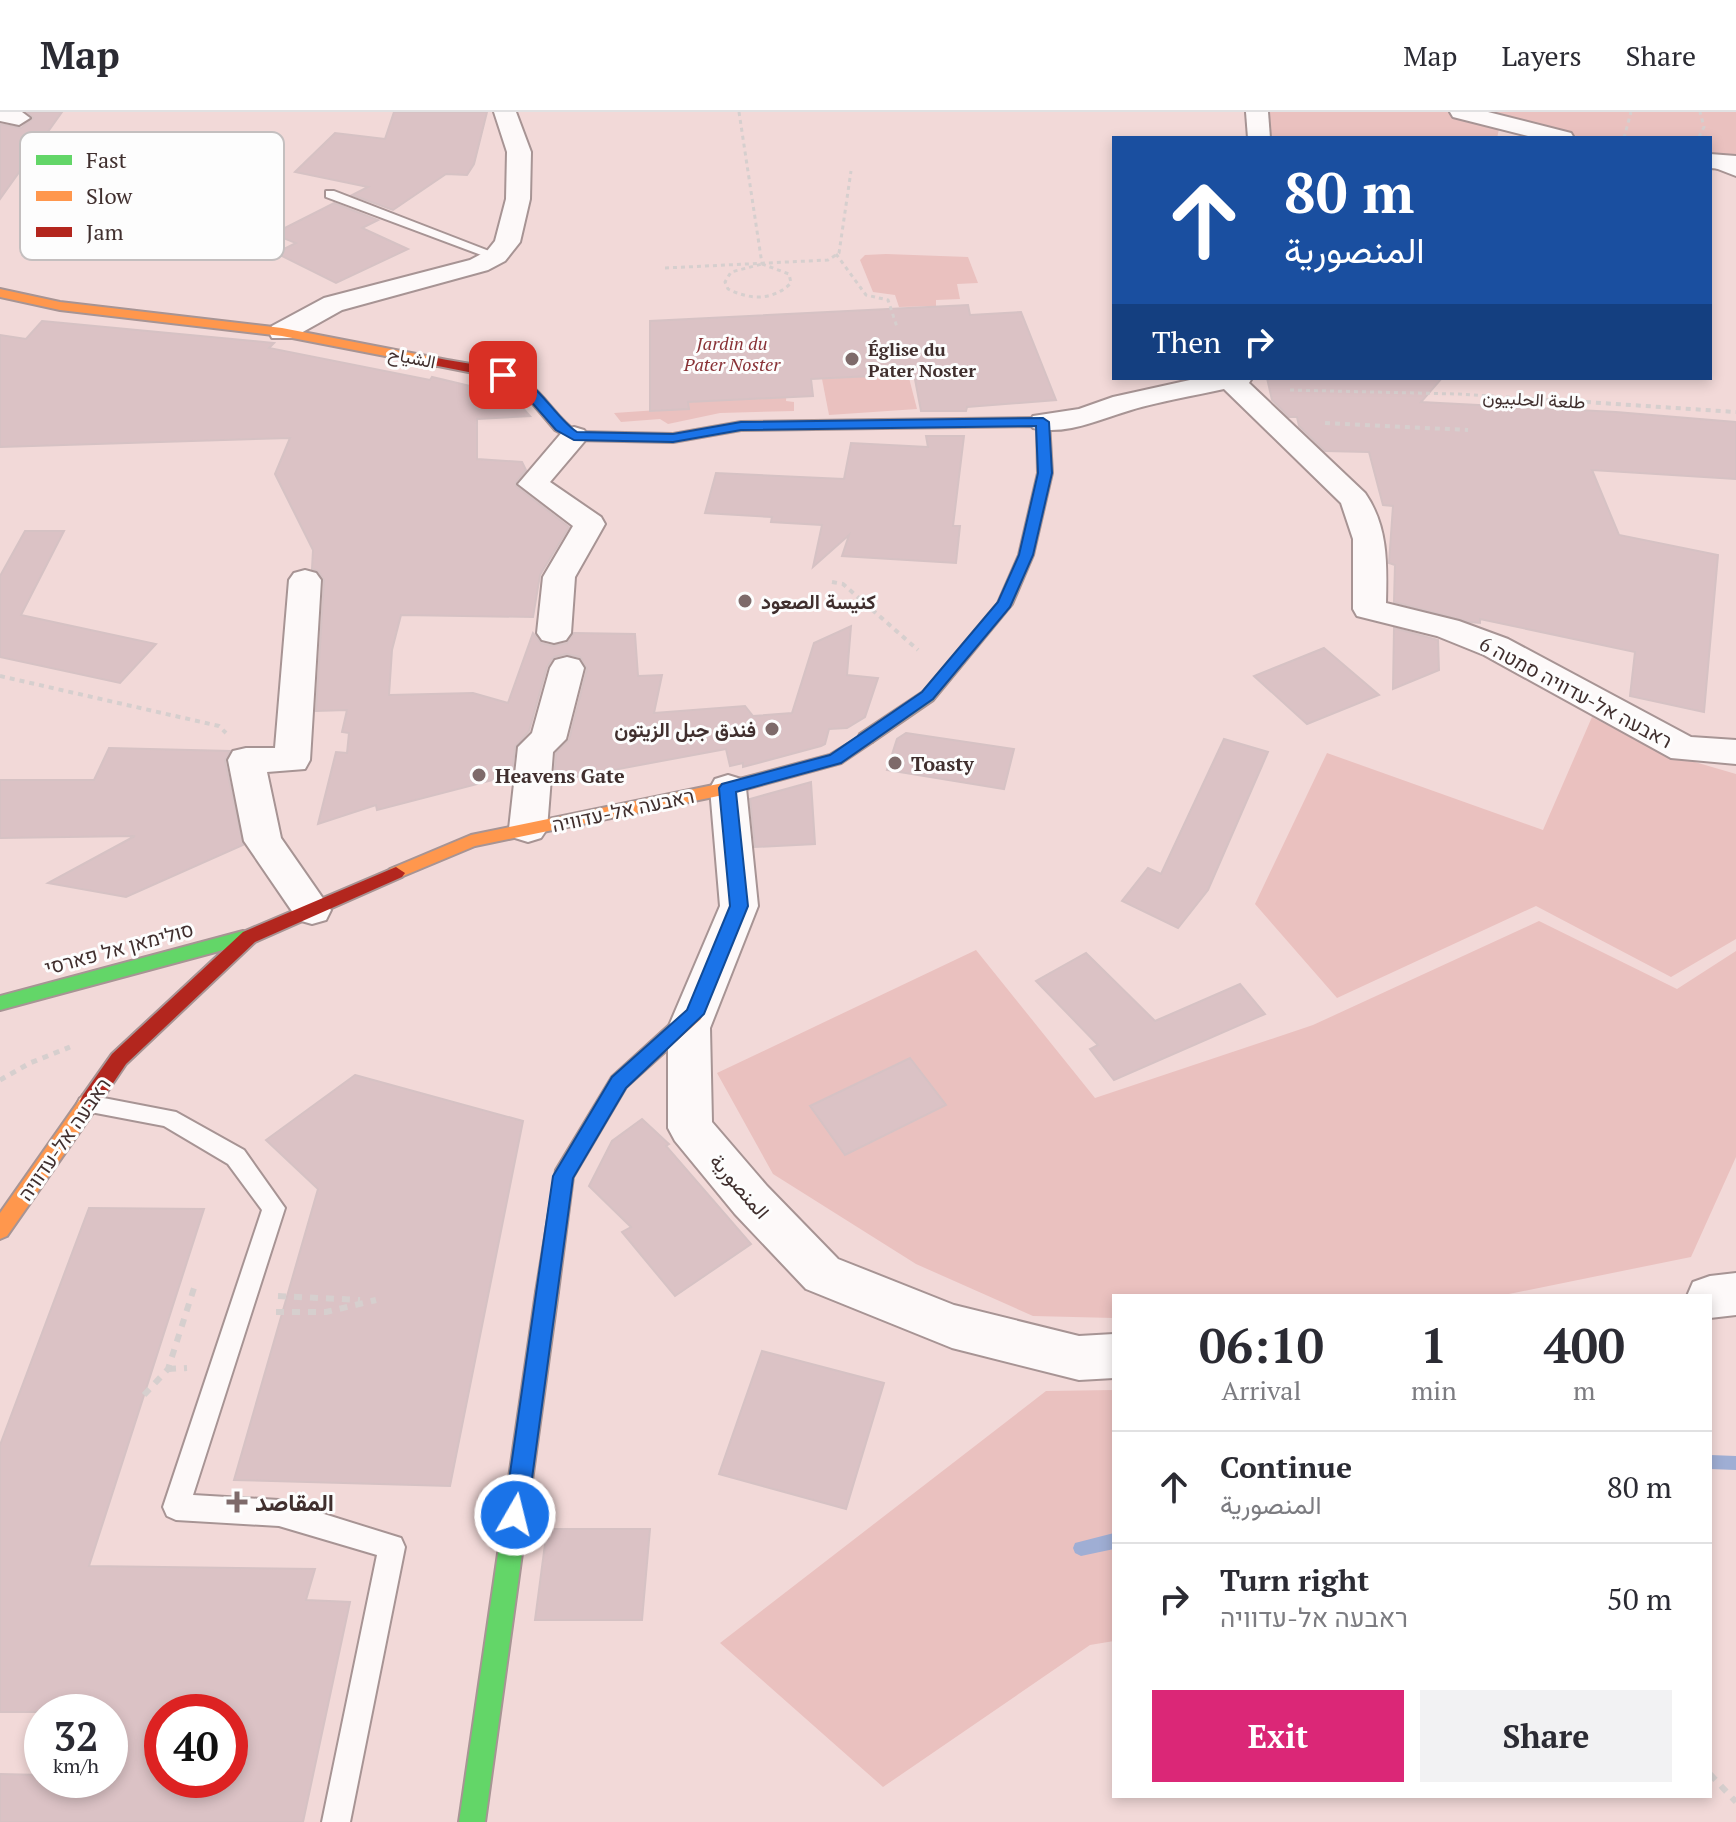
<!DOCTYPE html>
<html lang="en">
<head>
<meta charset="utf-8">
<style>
  body { margin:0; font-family:"PT Serif",Vazirmatn,Heebo,serif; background:#f2f2f3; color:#2b2b33; height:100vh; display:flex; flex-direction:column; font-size:30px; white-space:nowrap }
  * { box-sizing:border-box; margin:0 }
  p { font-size:26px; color:#7c7c81 }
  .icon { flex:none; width:44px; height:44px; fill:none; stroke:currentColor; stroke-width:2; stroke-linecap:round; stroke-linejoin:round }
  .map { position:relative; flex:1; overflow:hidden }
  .drawer { position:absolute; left:1112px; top:1182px; width:600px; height:504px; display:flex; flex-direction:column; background:#fff; border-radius:0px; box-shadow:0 4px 12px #0003 }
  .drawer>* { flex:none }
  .guide { position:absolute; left:1112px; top:24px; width:600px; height:244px; border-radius:0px; box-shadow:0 4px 12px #0003; background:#1a4fa0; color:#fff; overflow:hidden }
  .speed { position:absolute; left:24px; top:1582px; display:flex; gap:16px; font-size:40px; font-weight:700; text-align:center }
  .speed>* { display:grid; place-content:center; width:104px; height:104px; border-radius:50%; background:#fff; box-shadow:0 4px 12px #0003; line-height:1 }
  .speed small { font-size:20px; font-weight:400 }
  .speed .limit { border:12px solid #d22; background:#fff; color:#111 }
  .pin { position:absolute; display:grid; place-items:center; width:68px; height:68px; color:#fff; margin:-34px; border-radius:16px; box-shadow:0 4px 12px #0006 }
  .me { position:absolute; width:88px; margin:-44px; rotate:8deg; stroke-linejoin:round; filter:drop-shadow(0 0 6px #0008) }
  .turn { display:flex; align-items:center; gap:28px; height:168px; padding:0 40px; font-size:36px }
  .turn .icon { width:104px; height:104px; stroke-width:2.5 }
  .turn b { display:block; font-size:56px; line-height:68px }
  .then { display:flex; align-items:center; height:76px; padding:0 40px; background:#0003; gap:16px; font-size:30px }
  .eta { display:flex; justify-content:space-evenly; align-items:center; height:136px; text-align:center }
  .eta b { font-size:48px; font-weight:700; line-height:56px }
  .action { display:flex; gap:16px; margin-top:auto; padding:16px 40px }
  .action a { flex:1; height:92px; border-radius:0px; background:#db2777; color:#fff; font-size:32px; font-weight:700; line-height:92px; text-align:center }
  .action a+a { background:#f2f2f3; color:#2b2b33 }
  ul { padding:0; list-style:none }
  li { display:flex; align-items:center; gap:24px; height:112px; padding:0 40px; border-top:2px solid #e1e1e2 }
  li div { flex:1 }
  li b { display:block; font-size:30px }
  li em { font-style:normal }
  header { display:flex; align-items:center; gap:48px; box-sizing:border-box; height:112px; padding:0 40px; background:#fff; border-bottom:2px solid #e1e1e2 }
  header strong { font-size:38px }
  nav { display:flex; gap:44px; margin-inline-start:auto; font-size:28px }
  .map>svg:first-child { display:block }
</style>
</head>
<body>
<header>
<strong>Map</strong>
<nav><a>Map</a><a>Layers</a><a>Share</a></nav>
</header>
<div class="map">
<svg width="1736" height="1710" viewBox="0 0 1736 1710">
  <rect width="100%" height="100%" fill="#f2d9d8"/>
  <g fill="#eac1bf">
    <polygon points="1263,0 1454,0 1500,13 1497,26 1268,26"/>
    <polygon points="1479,0 1736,0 1736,46 1710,43 1710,26 1584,26"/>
    <polygon points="886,142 968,145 978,171 957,172 960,187 936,188 936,194 899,195 895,183 873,180 860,148 865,143"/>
    <polygon points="908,262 917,297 829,303 822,267"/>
    <polygon points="787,275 786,289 794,290 794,299 720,301 668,312 660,307 621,310 614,301 658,298 682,282"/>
    <polygon points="1592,605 1657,639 1736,662 1736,827 1671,865 1536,794 1337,886 1255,792 1327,641 1543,718"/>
    <polygon points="1539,809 1677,877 1736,839 1736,1045 1691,1145 1499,1184 1114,1184 1114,1206 1033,1204 916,1152 773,1062 717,961 976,838 1095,986 1313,913"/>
    <polygon points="1114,1278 1114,1529 1090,1533 883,1675 720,1531 1046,1279"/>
  </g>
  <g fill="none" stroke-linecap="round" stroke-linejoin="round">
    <g fill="#9faed4" fill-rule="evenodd">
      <polygon points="1710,1343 1736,1344 1736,1358 1710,1357"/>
      <polygon points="1114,1421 1114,1437 1081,1444 1075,1441 1073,1436 1075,1431"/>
    </g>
  </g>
  <g fill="#dbc2c5" stroke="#d6c2c4" stroke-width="2" fill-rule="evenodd">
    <polygon points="27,0 62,0 0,87 0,12 21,16 33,6"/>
    <polygon points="394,0 487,0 474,52 467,63 446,62 393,98 352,83 368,75 295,60 335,21 385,27"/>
    <polygon points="334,91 378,108 362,116 408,137 336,171 276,141 296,131 273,122"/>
    <polygon points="968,193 970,203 1021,200 1056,288 967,295 966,299 921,299 914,262 811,267 813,284 688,290 689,297 650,299 650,209"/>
    <polygon points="42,209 274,231 269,236 430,268 432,265 512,284 530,304 477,307 477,347 522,350 526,358 516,370 516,374 569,415 540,463 533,505 401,503 392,538 389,583 473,581 508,591 533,521 541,531 553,534 567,531 574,521 635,522 638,564 662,563 654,601 745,594 753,604 792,601 814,531 851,514 847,563 878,566 865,605 847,616 829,617 825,632 821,634 743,655 743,651 730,654 726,637 554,669 556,641 569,628 587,557 580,545 566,542 554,545 547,555 529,619 515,635 512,663 377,698 376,693 318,712 336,640 347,641 349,621 342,620 347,598 316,599 324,468 318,459 312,457 313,438 275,362 290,326 0,335 0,223 26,227"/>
    <polygon points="1267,266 1442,266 1421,290 1616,300 1736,310 1736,367 1592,358 1619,423 1718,443 1704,600 1630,584 1635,540 1480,507 1480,511 1469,510 1394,490 1395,453 1389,451 1393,394 1383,393 1369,340 1325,339 1299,314 1297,305 1289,305 1272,288"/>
    <polygon points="926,324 964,324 953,414 960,414 956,451 842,444 849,423 813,455 822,413 771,410 772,405 705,401 716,361 844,367 851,331 928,335"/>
    <polygon points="25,419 64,419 21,503 156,532 120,571 0,545 0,464"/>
    <polygon points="1394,516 1438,528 1439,558 1393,577"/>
    <polygon points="1324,536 1379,583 1307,612 1254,564"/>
    <polygon points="906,621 1014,637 1004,677 887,658 897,627"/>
    <polygon points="1224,627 1268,640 1208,778 1178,816 1122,789 1148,756 1161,762"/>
    <polygon points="109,636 230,639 225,649 243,733 126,785 48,771 135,724 0,726 0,668 94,668"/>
    <polygon points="811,670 815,732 755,735 750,687"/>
    <polygon points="1086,841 1155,909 1240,872 1265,902 1114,968 1090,937 1098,933 1036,869"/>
    <polygon points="910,946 946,993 845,1043 810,994"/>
    <polygon points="355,963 523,1009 450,1374 234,1368 318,1077 266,1028"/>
    <polygon points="642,1007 669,1032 666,1034 751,1132 675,1184 622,1120 631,1115 589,1074 612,1029"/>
    <path d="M89,1096L204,1097L89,1454L315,1457L306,1488L350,1490L303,1710H0V1662L42,1663V1668H110V1600H0V1333ZM162,1600H230V1668H162Z"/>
    <polygon points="762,1239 884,1271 846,1397 719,1362"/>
    <polygon points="547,1417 650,1417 642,1508 535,1508"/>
  </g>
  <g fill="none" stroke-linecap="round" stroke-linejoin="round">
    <g stroke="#a79494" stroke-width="4">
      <g id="lane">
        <polygon points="1710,46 1736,56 1736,64 1710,54"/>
        <polygon points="326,79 334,79 502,144 492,147 326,85"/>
        <polygon points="88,983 176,1000 244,1038 285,1096 193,1383 279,1388 401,1426 405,1435 350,1710 322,1710 377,1443 279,1414 176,1408 167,1404 163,1395 262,1098 228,1052 164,1014 80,998 77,992 80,986"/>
      </g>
    </g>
    <g stroke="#a79494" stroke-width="4">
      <g id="street">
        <polygon points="0,0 22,0 30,6 19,13 0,9"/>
        <polygon points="494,0 516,0 531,40 530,87 520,130 505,149 488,158 342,198 292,226 272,226 269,220 272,214 324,186 470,148 487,139 495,129 506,87 507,40"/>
        <polygon points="1246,0 1268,0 1270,26 1248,26"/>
        <polygon points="1450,0 1488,0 1571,21 1574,26 1536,26 1453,5"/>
        <polygon points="1710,42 1736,44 1736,58 1710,56"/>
        <path d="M1199,266H1252L1249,271L1365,381C1388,414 1387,451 1386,491L1459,509L1508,527L1691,625L1736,628V652L1671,646L1484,543L1437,524L1357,504L1353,497V427L1341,391L1224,277C1193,284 1161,289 1131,298C1100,307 1066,324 1033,316L1029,310L1033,304L1079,297L1113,285Z"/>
        <polygon points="574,315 584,318 589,324 550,370 601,405 605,412 575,465 571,521 566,528 554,531 542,528 537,521 543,465 573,414 518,372 564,318"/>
        <polygon points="305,458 316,461 321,468 310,648 305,657 267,660 281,726 331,798 326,808 312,812 298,808 244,729 228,648 233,639 246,636 275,636 289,468 294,461"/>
        <polygon points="567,545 579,548 584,556 566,627 553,640 547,717 541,726 528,730 515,726 509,717 518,635 532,621 550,556 555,548"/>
        <polygon points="728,663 741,667 746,676 758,794 710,916 712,1010 767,1074 838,1147 954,1193 1079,1224 1114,1222 1114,1266 1079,1268 952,1236 806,1177 735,1102 675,1029 668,1016 668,916 720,794 710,676 715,667"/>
        <polygon points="1736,1161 1736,1203 1710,1206 1710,1184 1687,1184 1693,1170 1710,1164"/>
      </g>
    </g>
    <g stroke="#a79494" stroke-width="4">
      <g id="fast">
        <polygon points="1043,306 1049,310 1052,361 1033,443 1012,492 933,588 872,630 860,630 858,626 860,622 923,580 998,491 1019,443 1038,361 1037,314 881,316 875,312 881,308"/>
        <polygon points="243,819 249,821 252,826 249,831 0,898 0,884"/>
        <polygon points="547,1171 554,1173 558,1180 485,1710 459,1710 536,1180 540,1173"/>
      </g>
    </g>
    <g stroke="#a79494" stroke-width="4">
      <g id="slow">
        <polygon points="0,177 60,190 282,216 437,246 443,250 437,254 282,224 60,198 0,185"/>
        <polygon points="866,621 872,622 874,626 872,630 841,651 728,682 475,734 396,767 387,761 390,757 471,723 728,670 830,643"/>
        <polygon points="694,895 701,897 703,902 701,907 626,975 573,1065 558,1180 554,1187 547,1189 540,1187 536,1180 556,1058 612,965 687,897"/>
        <polygon points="90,981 97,983 100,989 97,995 7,1124 0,1127 0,1101 83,983"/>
      </g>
    </g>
    <g stroke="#a79494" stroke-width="4">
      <g id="jam">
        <path d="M437,246C466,252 503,254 528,271C547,285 557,307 577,320L673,322L741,310L881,308L887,312L881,316L741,318L673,330L574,328L555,318L521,278L499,266L433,253L431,250Z"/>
        <polygon points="396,755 405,761 402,765 255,830 126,952 97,995 90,997 83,995 80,989 83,983 112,942 243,820"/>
      </g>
    </g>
    <g stroke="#d6cfce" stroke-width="3" stroke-dasharray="4 4" stroke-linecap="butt">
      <polyline points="739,0 762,152"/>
      <polyline points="1699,25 1704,15 1700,0"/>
      <polyline points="1624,26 1631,0"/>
      <polyline points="836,142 866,183 888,188 897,215"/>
      <path d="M762,152L789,162L791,171C773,189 750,188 728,177L725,170L731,160Z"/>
      <polyline points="665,156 828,148 839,141 851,59"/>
      <polyline points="1290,278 1457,282 1587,290"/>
    </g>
    <g stroke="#d6cfce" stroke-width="4" stroke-dasharray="5 5" stroke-linecap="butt">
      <polyline points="1556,288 1736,300"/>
      <polyline points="1325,311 1468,318"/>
      <polyline points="832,470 843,472 918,538"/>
      <polyline points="0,564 219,614 226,621"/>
    </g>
    <polyline stroke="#d6cfce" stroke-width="5" stroke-dasharray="6 6" stroke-linecap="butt" points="0,968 30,951 70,935"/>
    <g stroke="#d6cfce" stroke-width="6" stroke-dasharray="8 8" stroke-linecap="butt">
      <polyline points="278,1184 360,1188"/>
      <polyline points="276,1200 326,1200 376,1188"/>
      <polyline points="168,1257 187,1256"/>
      <polyline points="144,1283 168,1257 195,1173"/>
      <polyline points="1710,1662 1736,1690"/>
    </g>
    <use href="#lane" fill="#fdf9f9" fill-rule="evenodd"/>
    <use href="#street" fill="#fdf9f9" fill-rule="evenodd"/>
    <use href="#fast" fill="#63d668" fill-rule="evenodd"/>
    <use href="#slow" fill="#ff974d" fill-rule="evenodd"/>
    <use href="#jam" fill="#b3261e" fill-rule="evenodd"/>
  </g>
  <path fill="#1a73e8" stroke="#114b97" stroke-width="2" d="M499,260C531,256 553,305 577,320L673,322L741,310L1043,306L1049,310L1052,361L1033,443L1010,495L933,587L841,651L736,680L748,794L704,902L626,976L573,1066L527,1403L524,1411L515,1414L507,1411L504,1403L553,1064L612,965L687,898L730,794L719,676L722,672L830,643L922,580L998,490L1019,443L1038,361L1036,314L741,318L673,330L574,328L556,318L521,278L499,265Z"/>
  <g fill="#7e6a6a" stroke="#fdfdfd" stroke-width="3">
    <circle cx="852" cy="247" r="8"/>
    <circle cx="745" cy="489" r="8"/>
    <circle cx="772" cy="617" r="8"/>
    <circle cx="895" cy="651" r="8"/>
    <circle cx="479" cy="663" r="8"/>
    <path d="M233 1378h8v8h8v8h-8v8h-8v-8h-8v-8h8z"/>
  </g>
  <g text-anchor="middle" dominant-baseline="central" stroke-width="6" stroke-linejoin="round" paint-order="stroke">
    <g font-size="18" font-style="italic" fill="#893236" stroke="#fdfdfd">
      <text x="732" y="231">Jardin du<tspan x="732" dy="21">Pater Noster</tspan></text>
    </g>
    <g font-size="18" font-weight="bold" fill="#402f2e" stroke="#fdfdfd" text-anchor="start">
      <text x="868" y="237">Église du<tspan x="868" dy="21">Pater Noster</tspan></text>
    </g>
    <g font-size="18" fill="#402f2e" stroke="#fdfdfd">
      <text transform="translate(412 245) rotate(11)">الشياح</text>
      <text transform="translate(1534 287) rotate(3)">طلعة الحلبيون</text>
    </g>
    <g font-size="20" font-weight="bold" fill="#402f2e" stroke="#fdfdfd" text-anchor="start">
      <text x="761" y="489">كنيسة الصعود</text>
      <text x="756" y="617" text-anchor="end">فندق جبل الزيتون</text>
      <text x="911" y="651">Toasty</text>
      <text x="495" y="663">Heavens Gate</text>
    </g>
    <g font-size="20" fill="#402f2e" stroke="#fdfdfd">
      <text transform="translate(1576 580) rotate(28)">ראבעה אל-עדוויה סמטה 6</text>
      <text transform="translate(623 698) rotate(-12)">ראבעה אל-עדוויה</text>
      <text transform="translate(119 836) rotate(-15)">סולימאן אל פארסי</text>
      <text transform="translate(64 1027) rotate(-55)">ראבעה אל-עדוויה</text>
      <text transform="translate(740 1074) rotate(49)">المنصورية</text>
    </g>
    <g font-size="24" font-weight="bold" fill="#402f2e" stroke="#fdfdfd" text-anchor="start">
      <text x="255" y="1390">المقاصد</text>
    </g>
  </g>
  <rect x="20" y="20" width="264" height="128" rx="12" fill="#fdfdfd" stroke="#c4bfbf" stroke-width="2"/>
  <rect x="36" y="43" width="36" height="10" fill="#63d668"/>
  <rect x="36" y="79" width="36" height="10" fill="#ff974d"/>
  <rect x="36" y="115" width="36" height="10" fill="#b3261e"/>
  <g font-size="22" fill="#402f2e">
    <text x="86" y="56">Fast</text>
    <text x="86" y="92">Slow</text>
    <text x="86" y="128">Jam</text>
  </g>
</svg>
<div class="speed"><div>32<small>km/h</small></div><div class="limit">40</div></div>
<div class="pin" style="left:503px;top:263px;background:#d93025"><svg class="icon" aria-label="arrive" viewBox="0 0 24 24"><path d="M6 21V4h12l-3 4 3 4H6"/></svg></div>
<svg class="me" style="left:515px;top:1403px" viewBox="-20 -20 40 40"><circle r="17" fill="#1a73e8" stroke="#fff" stroke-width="3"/><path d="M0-11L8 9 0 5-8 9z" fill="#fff"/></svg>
<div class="guide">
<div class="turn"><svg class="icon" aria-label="ahead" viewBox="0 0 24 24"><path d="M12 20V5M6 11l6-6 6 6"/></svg><div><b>80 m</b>المنصورية</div></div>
<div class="then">Then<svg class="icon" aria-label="right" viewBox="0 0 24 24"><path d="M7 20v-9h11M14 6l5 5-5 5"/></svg></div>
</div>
<section class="drawer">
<div class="eta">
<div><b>06:10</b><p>Arrival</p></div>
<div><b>1</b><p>min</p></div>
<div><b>400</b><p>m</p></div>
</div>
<ul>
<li><svg class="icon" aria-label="ahead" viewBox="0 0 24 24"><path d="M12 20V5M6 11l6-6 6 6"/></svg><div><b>Continue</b><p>المنصورية</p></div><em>80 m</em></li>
<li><svg class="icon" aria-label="right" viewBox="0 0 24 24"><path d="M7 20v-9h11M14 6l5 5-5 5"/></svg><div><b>Turn right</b><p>ראבעה אל-עדוויה</p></div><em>50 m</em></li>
</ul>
<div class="action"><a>Exit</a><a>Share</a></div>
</section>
</div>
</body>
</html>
